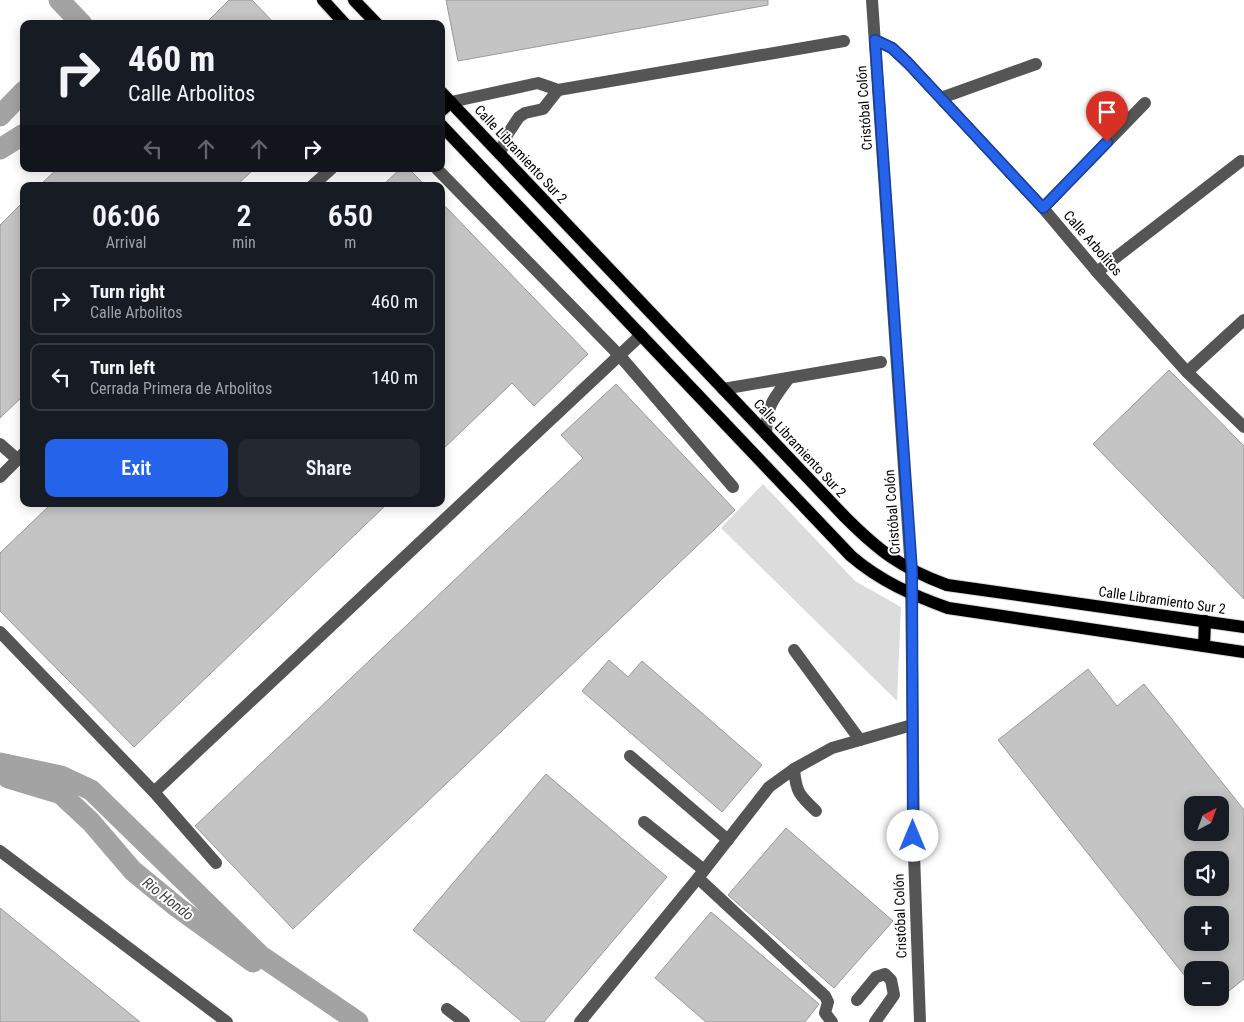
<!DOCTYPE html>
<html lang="en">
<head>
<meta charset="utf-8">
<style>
  body { margin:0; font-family:"Roboto Condensed",sans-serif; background:#242831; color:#f1f3f6; height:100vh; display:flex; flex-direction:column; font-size:19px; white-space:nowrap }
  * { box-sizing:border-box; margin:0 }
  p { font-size:16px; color:#9ea1a6 }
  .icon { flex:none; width:28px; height:28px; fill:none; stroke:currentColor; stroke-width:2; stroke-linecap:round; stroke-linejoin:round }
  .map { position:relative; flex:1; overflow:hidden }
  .details { position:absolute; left:20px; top:182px; width:425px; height:325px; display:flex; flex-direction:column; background:#171b24; border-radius:10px; box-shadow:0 2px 12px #0003 }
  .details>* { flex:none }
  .hud { position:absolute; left:20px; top:20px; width:425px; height:152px; border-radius:10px; box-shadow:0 2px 12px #0003; background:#171b24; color:#f1f3f6; overflow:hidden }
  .needle { width:32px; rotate:41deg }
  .fabs { position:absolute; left:1184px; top:796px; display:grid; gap:10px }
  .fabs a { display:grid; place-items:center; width:45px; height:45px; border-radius:10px; background:#171b24; box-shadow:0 2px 12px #0003; font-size:25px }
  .pin { position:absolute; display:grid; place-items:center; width:42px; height:42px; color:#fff; margin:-51px -21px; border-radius:50% 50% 50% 0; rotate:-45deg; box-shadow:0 0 5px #0007 }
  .pin .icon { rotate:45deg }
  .me { position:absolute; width:55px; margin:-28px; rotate:0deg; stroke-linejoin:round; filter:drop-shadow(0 0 4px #0008) }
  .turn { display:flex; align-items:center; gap:18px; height:105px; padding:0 25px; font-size:22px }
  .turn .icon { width:65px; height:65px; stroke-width:2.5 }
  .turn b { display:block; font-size:35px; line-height:42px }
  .lanes { display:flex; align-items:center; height:48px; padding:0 25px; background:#0003; justify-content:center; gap:25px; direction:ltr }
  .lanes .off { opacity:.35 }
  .eta { display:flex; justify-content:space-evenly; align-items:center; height:85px; text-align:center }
  .eta b { font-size:30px; font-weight:600; line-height:35px }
  .button { display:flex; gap:10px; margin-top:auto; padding:10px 25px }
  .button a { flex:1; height:58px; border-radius:10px; background:#2563eb; color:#fff; font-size:20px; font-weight:600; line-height:58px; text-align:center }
  .button a+a { background:#242831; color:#f1f3f6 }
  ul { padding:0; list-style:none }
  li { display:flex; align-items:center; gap:15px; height:68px; margin:0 10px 8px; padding:0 15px; border:2px solid #363941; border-radius:10px }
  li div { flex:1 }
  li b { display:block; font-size:19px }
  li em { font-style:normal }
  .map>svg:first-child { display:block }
</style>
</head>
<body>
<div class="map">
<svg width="1244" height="1022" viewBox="0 0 1244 1022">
  <rect width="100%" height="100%" fill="#fff"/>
  <polygon fill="#dcdcdc" points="763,484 855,581 901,607 897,701 721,528"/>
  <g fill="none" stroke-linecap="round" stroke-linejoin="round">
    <g stroke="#a3a3a3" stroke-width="21">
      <polyline points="59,0 82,24"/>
      <polyline points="0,116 24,91"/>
      <polyline points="0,149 24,134"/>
      <polyline points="0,763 61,776 91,790 261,956 358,1022"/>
      <polyline points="8,778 61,794 91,822 133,871 177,907 253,962"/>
    </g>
  </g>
  <g fill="#c4c4c4" stroke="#999" fill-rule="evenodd">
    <polygon points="229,0 252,0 275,24 205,24"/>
    <polygon points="446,0 768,0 768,5 458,61"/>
    <polygon points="57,169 254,169 236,186 39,186"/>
    <polygon points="400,169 409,169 426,186 382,186"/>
    <polygon points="24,201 24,395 0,418 0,225"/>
    <polygon points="441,202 588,354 534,406 512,383 441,451"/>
    <polygon points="1169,370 1244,446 1244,599 1093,444"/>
    <polygon points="616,384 735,510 293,929 195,826 583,458 561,435"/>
    <polygon points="51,504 387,504 134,747 0,611 0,553"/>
    <polygon points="609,660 628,677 642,661 762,765 722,812 582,691"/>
    <path d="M1088,669L1117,706L1144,684L1244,810V979L1220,998V970H1192V985L998,740ZM1192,805H1220V832H1192ZM1192,860H1220V888H1192ZM1192,915H1220V942H1192Z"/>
    <polygon points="546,774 667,877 544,1022 522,1022 413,930"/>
    <polygon points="786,828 893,921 834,988 728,895"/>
    <polygon points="0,908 140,1022 0,1022"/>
    <polygon points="711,912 819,1004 805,1022 706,1022 655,978"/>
  </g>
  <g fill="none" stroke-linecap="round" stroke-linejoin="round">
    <g stroke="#dbdbdb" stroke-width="14">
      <g id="major">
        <polyline points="323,0 345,24"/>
        <polyline points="354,0 377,24"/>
        <path d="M441,92L845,517C879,551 901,568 947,585L1244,627"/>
        <polyline points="441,111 451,102"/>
        <path d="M441,125L851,556C880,581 912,595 948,608L1244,652"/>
        <polyline points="1204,646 1205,621"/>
      </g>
    </g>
    <g stroke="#555" stroke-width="12">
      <polyline points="872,0 911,571 914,854 920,1022"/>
      <polyline points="875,40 892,48 908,63 1043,208 1097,272 1187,372 1244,427"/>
      <polyline points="941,98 1036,64"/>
      <polyline points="451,102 538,83 558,90 844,41"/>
      <polyline points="500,154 507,135 519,117 525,113 543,109 558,90"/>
      <polyline points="437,169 620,356 733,487"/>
      <polyline points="312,186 331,169"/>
      <polyline points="1043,208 1145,103"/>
      <polyline points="1097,272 1241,161"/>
      <polyline points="1187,372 1244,320"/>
      <polyline points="723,389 881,362"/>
      <path d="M766,434C767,405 772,401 789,378"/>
      <polyline points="0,444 17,459"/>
      <polyline points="0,477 24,453"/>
      <polyline points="0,632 154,792 216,863"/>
      <polyline points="794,650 860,740"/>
      <polyline points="630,756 728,840"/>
      <path d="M794,769C796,792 799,795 816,811"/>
      <polyline points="154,792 641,335"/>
      <polyline points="644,822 704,870"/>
      <polyline points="0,851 227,1022"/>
      <polyline points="857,1000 876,977 885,974 891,980 894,995 875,1022"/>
      <polyline points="447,1009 464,1022"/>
      <polyline points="580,1022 698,878"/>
      <polyline points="832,1022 825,1013 828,1002 825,996 698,878 769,787 794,769 832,748 912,725"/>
    </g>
    <use href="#major" stroke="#000" stroke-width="12"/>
  </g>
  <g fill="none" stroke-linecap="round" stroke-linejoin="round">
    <g stroke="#184099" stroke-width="12">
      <polyline id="route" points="913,836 912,571 875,40 892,48 908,63 1043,208 1107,142"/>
    </g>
    <use href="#route" stroke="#2563eb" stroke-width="9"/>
  </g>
  <g text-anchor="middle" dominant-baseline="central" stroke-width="4" stroke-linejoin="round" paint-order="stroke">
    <g font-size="14" fill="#000" stroke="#fff">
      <text transform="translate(864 108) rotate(-94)">Cristóbal Colón</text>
      <text transform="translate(521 154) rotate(47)">Calle Libramiento Sur 2</text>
      <text transform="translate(1093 243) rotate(49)">Calle Arbolitos</text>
      <text transform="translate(800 448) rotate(47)">Calle Libramiento Sur 2</text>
      <text transform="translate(892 512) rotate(-94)">Cristóbal Colón</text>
      <text transform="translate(1162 600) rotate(8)">Calle Libramiento Sur 2</text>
      <text transform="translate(900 916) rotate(-92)">Cristóbal Colón</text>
    </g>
    <g font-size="15" font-style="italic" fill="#444" stroke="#fff">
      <text transform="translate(168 899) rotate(38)">Rio Hondo</text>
    </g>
  </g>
</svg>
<div class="fabs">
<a><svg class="needle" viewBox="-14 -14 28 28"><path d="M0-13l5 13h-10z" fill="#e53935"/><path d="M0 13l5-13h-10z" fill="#9ea1a6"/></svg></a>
<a><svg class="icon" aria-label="sound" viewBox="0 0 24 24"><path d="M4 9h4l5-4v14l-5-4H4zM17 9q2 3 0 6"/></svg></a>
<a>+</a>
<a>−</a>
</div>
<div class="pin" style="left:1107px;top:142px;background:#d93025"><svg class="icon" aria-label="arrive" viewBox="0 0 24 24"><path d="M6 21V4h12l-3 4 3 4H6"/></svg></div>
<svg class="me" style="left:913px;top:836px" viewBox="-20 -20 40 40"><circle r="19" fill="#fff"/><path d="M0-13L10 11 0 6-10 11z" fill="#2563eb"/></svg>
<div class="hud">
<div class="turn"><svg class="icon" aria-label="right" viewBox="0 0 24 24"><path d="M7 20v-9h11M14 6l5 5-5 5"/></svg><div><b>460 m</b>Calle Arbolitos</div></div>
<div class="lanes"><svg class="icon off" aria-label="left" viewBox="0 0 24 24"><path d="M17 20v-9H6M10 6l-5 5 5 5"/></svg><svg class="icon off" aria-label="ahead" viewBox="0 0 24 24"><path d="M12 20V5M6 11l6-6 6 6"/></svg><svg class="icon off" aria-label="ahead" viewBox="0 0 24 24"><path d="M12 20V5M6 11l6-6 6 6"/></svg><svg class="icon" aria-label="right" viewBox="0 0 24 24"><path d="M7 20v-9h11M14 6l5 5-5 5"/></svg></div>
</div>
<section class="details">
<div class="eta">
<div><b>06:06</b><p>Arrival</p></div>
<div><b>2</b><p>min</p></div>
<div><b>650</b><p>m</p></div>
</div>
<ul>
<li><svg class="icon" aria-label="right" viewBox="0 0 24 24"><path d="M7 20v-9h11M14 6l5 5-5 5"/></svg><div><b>Turn right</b><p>Calle Arbolitos</p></div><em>460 m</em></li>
<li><svg class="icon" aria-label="left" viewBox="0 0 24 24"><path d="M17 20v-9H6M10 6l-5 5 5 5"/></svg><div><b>Turn left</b><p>Cerrada Primera de Arbolitos</p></div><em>140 m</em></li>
</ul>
<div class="button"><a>Exit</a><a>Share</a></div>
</section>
</div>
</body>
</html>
